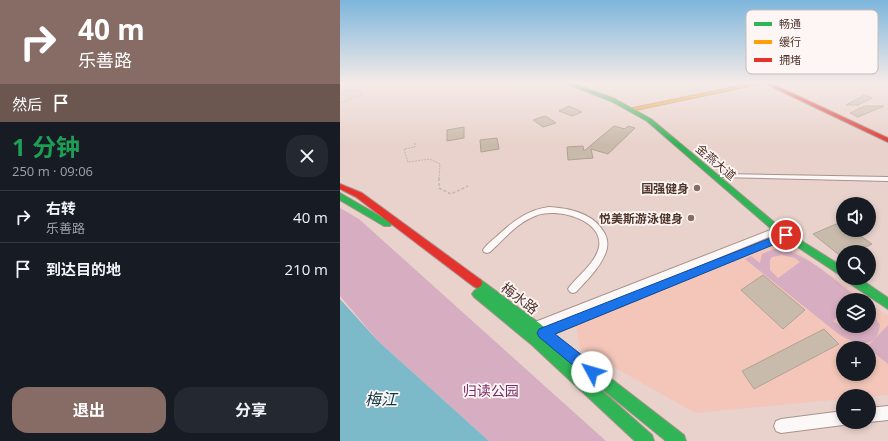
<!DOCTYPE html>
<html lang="zh">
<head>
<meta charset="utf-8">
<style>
  body { margin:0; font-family:"Open Sans","Noto Sans SC",sans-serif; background:#242831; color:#f1f3f6; height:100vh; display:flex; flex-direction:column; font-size:15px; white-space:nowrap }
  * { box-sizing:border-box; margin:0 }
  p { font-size:13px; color:#9ea1a6 }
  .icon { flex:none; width:22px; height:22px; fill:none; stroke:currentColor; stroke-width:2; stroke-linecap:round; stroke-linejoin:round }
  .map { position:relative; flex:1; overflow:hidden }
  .side { display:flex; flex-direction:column; background:#171b24; width:340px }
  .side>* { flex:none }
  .top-card { background:#866c64; color:#fff; overflow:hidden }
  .controls { position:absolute; left:496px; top:197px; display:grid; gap:8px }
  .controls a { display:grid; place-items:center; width:40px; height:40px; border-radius:50%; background:#171b24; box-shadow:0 2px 6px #0003; font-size:20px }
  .pin { position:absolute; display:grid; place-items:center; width:34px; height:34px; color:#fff; margin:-17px; border:2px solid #fff; border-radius:50%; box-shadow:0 1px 4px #0007 }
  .me { position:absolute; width:44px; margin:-22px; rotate:309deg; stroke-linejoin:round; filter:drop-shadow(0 0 3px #0008) }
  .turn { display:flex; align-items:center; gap:14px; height:84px; padding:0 12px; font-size:18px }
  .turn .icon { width:52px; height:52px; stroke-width:2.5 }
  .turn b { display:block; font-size:28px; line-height:34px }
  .then { display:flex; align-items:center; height:38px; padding:0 12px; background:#0003; gap:8px; font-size:15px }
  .round { display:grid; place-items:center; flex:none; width:42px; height:42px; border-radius:16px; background:#242831 }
  .headline { display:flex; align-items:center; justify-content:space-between; height:68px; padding:0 12px }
  h1 { font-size:24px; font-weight:700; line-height:30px; color:#1e9e55 }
  .primary-button { display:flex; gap:8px; margin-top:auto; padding:8px 12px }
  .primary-button a { flex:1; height:46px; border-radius:16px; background:#866c64; color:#fff; font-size:16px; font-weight:700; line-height:46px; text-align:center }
  .primary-button a+a { background:#242831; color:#f1f3f6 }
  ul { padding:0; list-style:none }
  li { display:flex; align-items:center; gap:12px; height:52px; padding:0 12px; border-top:1px solid #363941 }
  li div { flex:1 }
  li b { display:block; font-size:15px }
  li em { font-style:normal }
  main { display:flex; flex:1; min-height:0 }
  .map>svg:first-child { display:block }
</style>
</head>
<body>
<main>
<section class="side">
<div class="top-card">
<div class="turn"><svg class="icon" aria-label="right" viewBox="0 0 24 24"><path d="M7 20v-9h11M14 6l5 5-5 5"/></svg><div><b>40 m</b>乐善路</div></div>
<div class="then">然后<svg class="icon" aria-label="arrive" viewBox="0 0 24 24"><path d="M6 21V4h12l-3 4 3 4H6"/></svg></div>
</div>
<div class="headline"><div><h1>1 分钟</h1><p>250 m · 09:06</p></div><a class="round"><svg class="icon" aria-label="close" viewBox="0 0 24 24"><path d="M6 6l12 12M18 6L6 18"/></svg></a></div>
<ul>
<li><svg class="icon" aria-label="right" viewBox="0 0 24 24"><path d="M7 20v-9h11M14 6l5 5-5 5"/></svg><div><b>右转</b><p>乐善路</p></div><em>40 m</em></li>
<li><svg class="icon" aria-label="arrive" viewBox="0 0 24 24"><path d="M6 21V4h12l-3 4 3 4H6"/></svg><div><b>到达目的地</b></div><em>210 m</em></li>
</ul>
<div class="primary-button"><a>退出</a><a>分享</a></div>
</section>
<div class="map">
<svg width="548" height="441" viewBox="0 0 548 441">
  <rect width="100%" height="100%" fill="#e9d2cc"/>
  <path fill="#f3c6b9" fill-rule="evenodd" d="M436,243L449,246L526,300H503V326H529V302L548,316V395L529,397L503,396V399L355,413L240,348L236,326ZM503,348H529V374H503Z"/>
  <g fill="#d7aec1" fill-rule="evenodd">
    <polygon points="0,208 19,219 266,441 149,441 38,341 0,296"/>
    <path d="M437,248C464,251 498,283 521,300H503V311L493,321C504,329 514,335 528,330L530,326L529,307L540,325C537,353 512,343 497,333L405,259L411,256L420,263L422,254ZM442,255L455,258L460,262L438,278L430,270V260L432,257Z"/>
    <polygon points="548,325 548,364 527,347"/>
  </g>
  <polygon fill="#7dbac9" points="0,299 38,341 149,441 0,441"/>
  <g fill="#c9bbac" stroke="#b0a394">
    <polygon points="524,95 532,98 518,105 506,105"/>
    <polygon points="229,106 242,112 232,116 219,111"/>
    <polygon points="525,106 544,106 518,117 510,113"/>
    <polygon points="205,116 207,117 216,123 203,127 193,120"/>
    <polygon points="274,126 285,129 288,126 295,128 268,154 251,149 253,158 228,160 227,147 243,146 244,151"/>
    <polygon points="124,127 124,138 107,141 107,130"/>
    <polygon points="157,138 159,149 141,152 140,140"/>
    <polygon points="503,221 503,230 512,230 532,244 515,252 503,252 503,258 473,234"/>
    <polygon points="423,275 465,310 443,329 401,290"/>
    <polygon points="484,329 499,344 414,389 402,371"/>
  </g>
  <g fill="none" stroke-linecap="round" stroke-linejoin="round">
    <g stroke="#a8928b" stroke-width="2">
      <g id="street">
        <polygon points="382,174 548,177 548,181 380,177 380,175"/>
        <path d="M209,207C230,208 255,214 265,234C268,240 268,246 266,252C260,268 247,280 236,292L233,293L230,292L228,289L230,286C239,275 256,262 259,247C264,219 215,207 195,216C177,223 164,239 150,252L147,253L144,252L143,250C146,245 151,241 156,237C172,222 187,210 209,207Z"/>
        <polygon points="438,227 441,228 442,230 441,232 337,275 443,233 449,233 450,235 449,237 207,337 203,338 199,337 198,332 194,333 190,332 189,328 190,324"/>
        <polygon points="548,406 548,420 529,422 529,408"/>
        <polygon points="503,411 503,422 508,422 503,425 441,433 436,431 434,426 436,421 441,419"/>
      </g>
    </g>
    <g stroke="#a8928b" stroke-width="2">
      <g id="fast">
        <polygon points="225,83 231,83 275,99 311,119 441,228 503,267 503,277 435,232 307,121 271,101"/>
        <polygon points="0,193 50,222 52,224 50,226 44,226 0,200"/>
        <polygon points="137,278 141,280 199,323 344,435 346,441 326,441 234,366 312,435 314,441 295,441 192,345 134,297 132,294 134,291 137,289 132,283 133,280"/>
        <polygon points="505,278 519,278 548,298 548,309 506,281"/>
      </g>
    </g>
    <g stroke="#a8928b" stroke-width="2">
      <polygon id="slow" points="414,83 423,83 296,110 293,108"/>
    </g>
    <g stroke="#a8928b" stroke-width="2">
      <g id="jam">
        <polygon points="424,83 430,83 548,138 548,142"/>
        <polygon points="0,184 22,193 141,280 142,283 141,286 137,288 133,286 16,197 0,189"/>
      </g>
    </g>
    <g stroke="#c2b7b4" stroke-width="1" stroke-dasharray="2 1" stroke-linecap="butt">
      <polyline points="0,92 15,90 22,93 21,95 0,103"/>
      <polyline points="75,143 75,147 64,149 68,162 90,159 100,164 99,179"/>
    </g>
    <polyline stroke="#c2b7b4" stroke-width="1.5" stroke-dasharray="3 2" stroke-linecap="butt" points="99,178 99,188 111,194 128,186"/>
    <use href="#street" fill="#fcf8f7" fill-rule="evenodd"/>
    <use href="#fast" fill="#30b455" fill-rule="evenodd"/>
    <use href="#slow" fill="#ff9f0a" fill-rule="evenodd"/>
    <use href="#jam" fill="#e5322d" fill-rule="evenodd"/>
  </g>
  <linearGradient id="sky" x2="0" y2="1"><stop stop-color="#7db6dc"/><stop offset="0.57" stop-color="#f5ebe8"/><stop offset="1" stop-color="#f5ebe8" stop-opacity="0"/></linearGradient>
  <rect width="548" height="145" fill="url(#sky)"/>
  <polygon fill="#1a73e8" stroke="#114b97" points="446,232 451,235 450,238 215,334 257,367 259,372 257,377 252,379 247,377 199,337 197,333 199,329"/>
  <g fill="#866c64" stroke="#fdf6f4" stroke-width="1.5">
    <circle cx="357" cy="188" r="4"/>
    <circle cx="351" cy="218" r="4"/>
  </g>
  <g text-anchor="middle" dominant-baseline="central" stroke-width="3.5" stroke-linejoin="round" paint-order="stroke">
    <g font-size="12" fill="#50352c" stroke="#fdf6f4">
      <text transform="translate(376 162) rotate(40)">金燕大道</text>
    </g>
    <g font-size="12" font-weight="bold" fill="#50352c" stroke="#fdf6f4" text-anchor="end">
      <text x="349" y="188">国强健身</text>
      <text x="343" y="218">悦美斯游泳健身</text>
    </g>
    <g font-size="14" fill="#50352c" stroke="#fdf6f4">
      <text transform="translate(180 298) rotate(37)">梅水路</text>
    </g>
    <g font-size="14" fill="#772c65" stroke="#fdf6f4">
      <text x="151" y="390">归读公园</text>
    </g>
    <g font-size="16" font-style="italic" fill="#0c3944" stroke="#fdf6f4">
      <text x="41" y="399">梅江</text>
    </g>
  </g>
  <rect x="406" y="10" width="132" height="64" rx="6" fill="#fdf6f4" stroke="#c9bcb8" stroke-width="1"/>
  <rect x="414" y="22" width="18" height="4" fill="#30b455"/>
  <rect x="414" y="40" width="18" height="4" fill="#ff9f0a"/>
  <rect x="414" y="58" width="18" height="4" fill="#e5322d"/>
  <g font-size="11" fill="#50352c">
    <text x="439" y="28">畅通</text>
    <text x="439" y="46">缓行</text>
    <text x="439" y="64">拥堵</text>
  </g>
</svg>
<div class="controls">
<a><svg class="icon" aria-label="sound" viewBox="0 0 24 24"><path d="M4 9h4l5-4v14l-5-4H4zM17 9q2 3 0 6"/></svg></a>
<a><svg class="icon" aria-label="search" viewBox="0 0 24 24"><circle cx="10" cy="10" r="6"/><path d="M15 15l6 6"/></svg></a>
<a><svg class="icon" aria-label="layers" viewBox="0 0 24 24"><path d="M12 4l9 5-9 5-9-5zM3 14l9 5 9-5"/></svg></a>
<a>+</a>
<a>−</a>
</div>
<div class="pin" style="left:446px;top:235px;background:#d93025"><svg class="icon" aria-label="arrive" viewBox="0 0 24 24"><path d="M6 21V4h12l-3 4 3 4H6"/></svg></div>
<svg class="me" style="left:252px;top:372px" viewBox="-20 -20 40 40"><circle r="19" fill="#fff"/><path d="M0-13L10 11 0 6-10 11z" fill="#1a73e8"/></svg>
</div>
</main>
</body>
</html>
